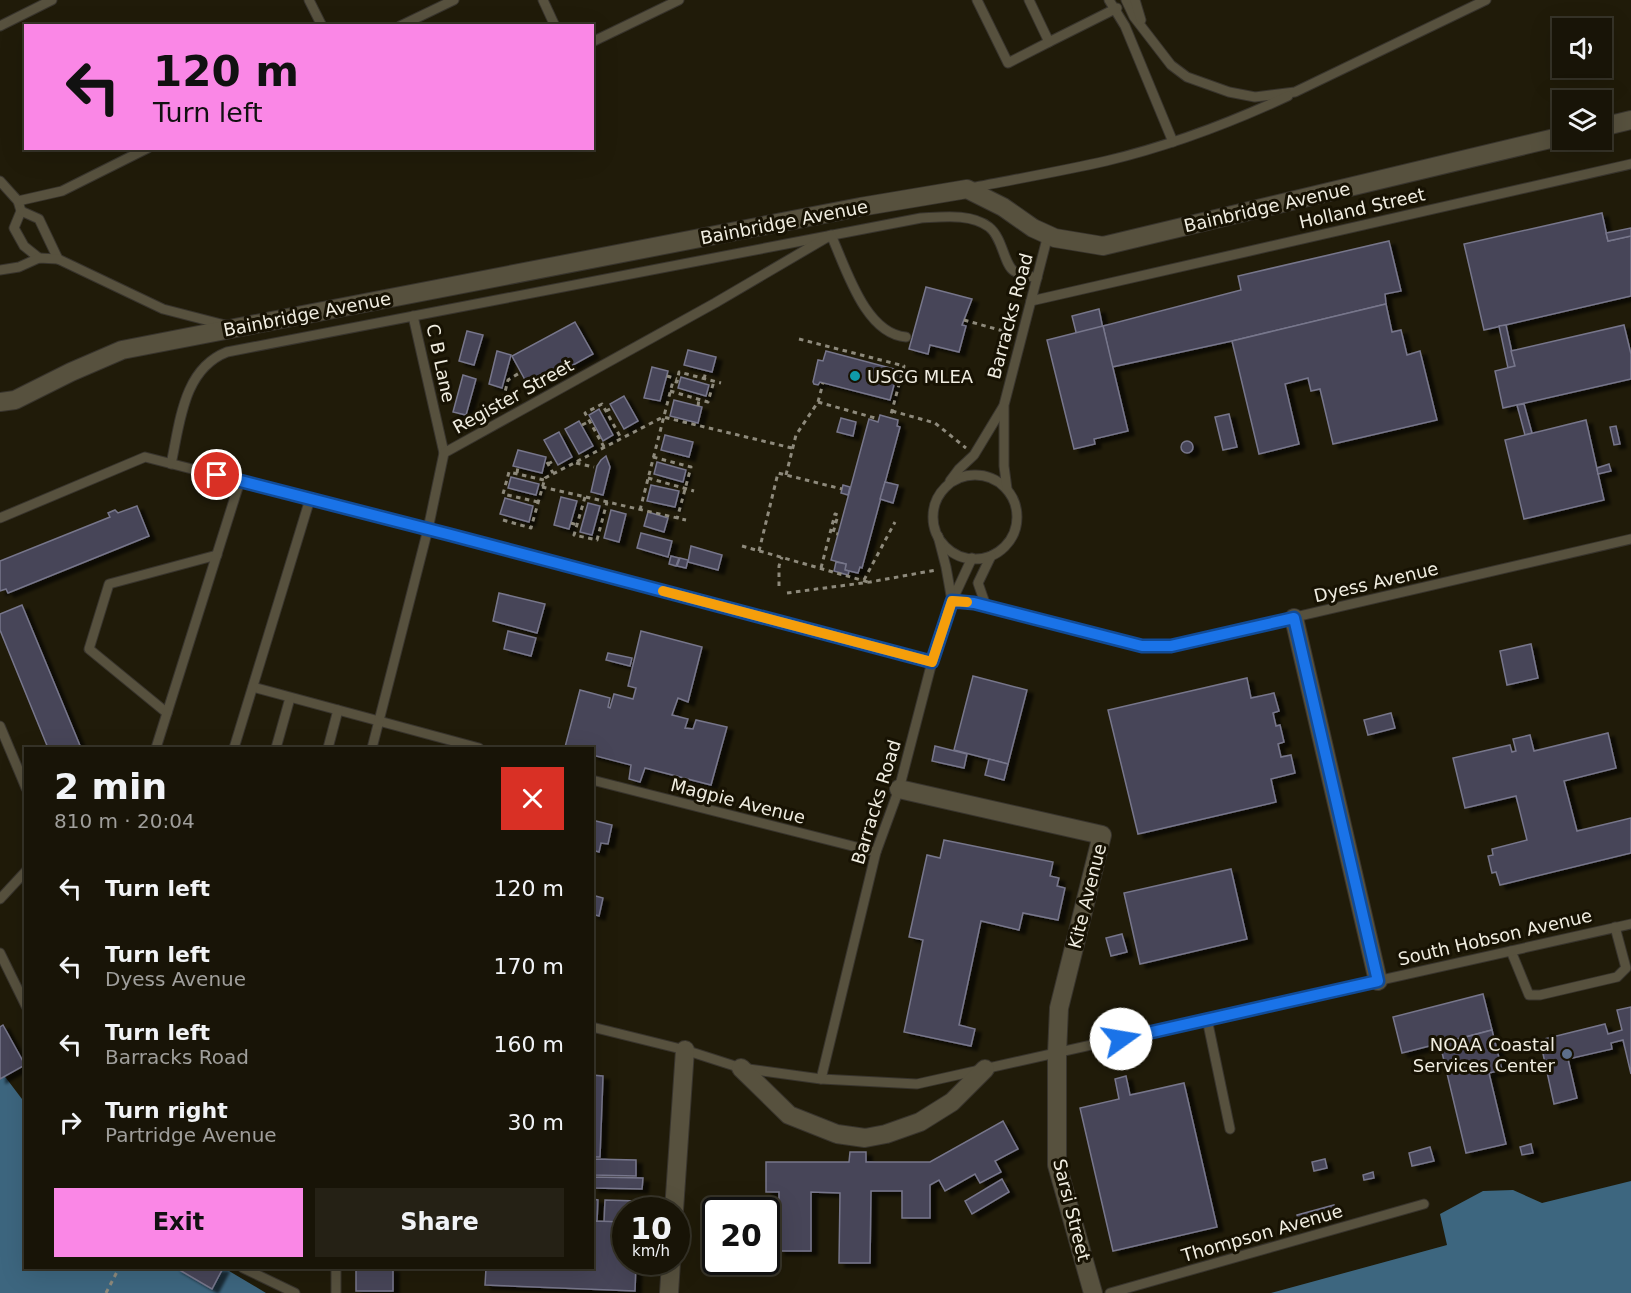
<!DOCTYPE html>
<html lang="en">
<head>
<meta charset="utf-8">
<style>
  body { margin:0; font-family:"DejaVu Sans",sans-serif; background:#252115; color:#f1f3f6; height:100vh; display:flex; flex-direction:column; font-size:22px; white-space:nowrap }
  * { box-sizing:border-box; margin:0 }
  p { font-size:20px; color:#9f9e9b }
  .icon { flex:none; width:33px; height:33px; fill:none; stroke:currentColor; stroke-width:2; stroke-linecap:round; stroke-linejoin:round }
  .map { position:relative; flex:1; overflow:hidden }
  .panel { position:absolute; left:24px; top:747px; width:570px; height:522px; display:flex; flex-direction:column; background:#181407; border-radius:0px; box-shadow:0 6px 24px #0002,0 0 0 2px #363328 }
  .panel>* { flex:none }
  .guide { position:absolute; left:24px; top:24px; width:570px; height:126px; border-radius:0px; box-shadow:0 6px 24px #0002,0 0 0 2px #363328; background:#fa87e6; color:#111; overflow:hidden }
  .fabs { position:absolute; left:1552px; top:18px; display:grid; gap:12px }
  .fabs a { display:grid; place-items:center; width:60px; height:60px; border-radius:0px; background:#181407; box-shadow:0 6px 24px #0002,0 0 0 2px #363328; font-size:30px }
  .speed { position:absolute; left:612px; top:1197px; display:flex; gap:12px; font-size:30px; font-weight:700; text-align:center }
  .speed>* { display:grid; place-content:center; width:78px; height:78px; border-radius:50%; background:#181407; box-shadow:0 6px 24px #0002,0 0 0 2px #363328; line-height:1 }
  .speed small { font-size:15px; font-weight:400 }
  .speed .limit { border:3px solid #111; border-radius:9px; background:#fff; color:#111 }
  .pin { position:absolute; display:grid; place-items:center; width:51px; height:51px; color:#fff; margin:-26px; border:3px solid #fff; border-radius:50%; box-shadow:0 2px 6px #0007 }
  .me { position:absolute; width:66px; margin:-33px; rotate:77deg; stroke-linejoin:round; filter:drop-shadow(0 0 4px #0008) }
  .turn { display:flex; align-items:center; gap:21px; height:126px; padding:0 30px; font-size:27px }
  .turn .icon { width:78px; height:78px; stroke-width:2.5 }
  .turn b { display:block; font-size:42px; line-height:51px }
  .round { display:grid; place-items:center; flex:none; width:63px; height:63px; border-radius:0px; background:#252115 }
  .head { display:flex; align-items:center; justify-content:space-between; height:102px; padding:0 30px }
  h1 { font-size:36px; font-weight:700; line-height:45px }
  .primary-button { display:flex; gap:12px; margin-top:auto; padding:12px 30px }
  .primary-button a { flex:1; height:69px; border-radius:0px; background:#fa87e6; color:#111; font-size:24px; font-weight:700; line-height:69px; text-align:center }
  .primary-button a+a { background:#252115; color:#f1f3f6 }
  ul { padding:0; list-style:none }
  li { display:flex; align-items:center; gap:18px; height:78px; padding:0 30px }
  li div { flex:1 }
  li b { display:block; font-size:22px }
  li em { font-style:normal }
  .map>svg:first-child { display:block }
</style>
</head>
<body>
<div class="map">
<svg width="1631" height="1293" viewBox="0 0 1631 1293">
  <defs>
    <filter id="shadow"><feDropShadow dx="6" dy="4" stdDeviation="1.5" flood-color="#0009"/></filter>
  </defs>
  <rect width="100%" height="100%" fill="#201b09"/>
  <g fill="#3d667f">
    <polygon points="0,1070 25,1103 26,1268 224,1268 266,1293 0,1293"/>
    <polygon points="1631,1181 1631,1293 1271,1293 1447,1245 1440,1214 1483,1191 1513,1190 1542,1203"/>
  </g>
  <g fill="#464558" stroke="#77768b" stroke-width="1.5" filter="url(#shadow)">
    <polygon points="1602,213 1608,241 1631,236 1631,296 1484,330 1464,244"/>
    <polygon points="1631,228 1631,236 1608,241 1606,233"/>
    <polygon points="1389,241 1401,291 1385,294 1386,304 1232,341 1112,367 1103,326 1241,290 1238,276"/>
    <polygon points="926,287 972,299 962,325 966,326 959,352 930,345 928,354 909,349"/>
    <polygon points="1386,304 1392,332 1401,330 1407,355 1420,351 1437,420 1333,444 1320,389 1311,391 1308,378 1285,384 1299,444 1259,454 1232,341"/>
    <polygon points="1099,309 1104,334 1078,340 1072,316"/>
    <polygon points="575,322 593,354 530,389 512,356"/>
    <polygon points="1506,325 1515,366 1508,368 1499,326"/>
    <polygon points="1624,325 1631,354 1631,379 1503,408 1495,371 1515,366 1511,351"/>
    <polygon points="1103,326 1128,431 1094,439 1095,444 1074,449 1047,340"/>
    <polygon points="467,331 483,335 474,365 459,361"/>
    <polygon points="688,350 716,357 712,372 684,365"/>
    <polygon points="497,351 511,355 502,388 489,384"/>
    <polygon points="826,351 898,370 890,400 820,382 818,385 814,384 813,382 818,360 823,361"/>
    <polygon points="652,367 668,371 660,401 644,398"/>
    <polygon points="463,375 476,379 466,415 453,412"/>
    <polygon points="681,377 709,385 706,396 678,388"/>
    <polygon points="624,396 638,421 624,429 610,404"/>
    <polygon points="674,400 702,407 698,423 670,416"/>
    <polygon points="1524,404 1532,433 1525,435 1517,405"/>
    <polygon points="599,409 613,435 603,441 589,415"/>
    <polygon points="1229,414 1237,447 1223,450 1215,417"/>
    <polygon points="880,415 898,420 897,426 900,427 862,568 860,567 858,573 845,570 846,564 831,560 869,419 878,422"/>
    <polygon points="841,418 856,422 853,436 837,432"/>
    <polygon points="1586,420 1604,500 1524,519 1505,440"/>
    <polygon points="579,421 593,446 579,454 565,429"/>
    <polygon points="1616,426 1620,444 1614,445 1610,427"/>
    <polygon points="559,432 572,457 558,465 544,440"/>
    <polygon points="665,435 693,442 689,457 661,450"/>
    <circle cx="1187" cy="447" r="6"/>
    <polygon points="518,450 546,457 542,473 513,466"/>
    <polygon points="606,456 610,467 603,495 591,492 597,466 601,460"/>
    <polygon points="657,462 686,470 683,482 654,474"/>
    <polygon points="1609,464 1611,471 1598,474 1597,468"/>
    <polygon points="511,477 539,484 536,495 508,488"/>
    <polygon points="885,482 898,485 893,503 880,499"/>
    <polygon points="651,485 679,491 675,507 647,501"/>
    <polygon points="843,485 850,487 848,495 841,493"/>
    <polygon points="561,497 577,501 569,529 554,525"/>
    <polygon points="505,498 533,506 529,522 500,514"/>
    <polygon points="588,503 600,506 592,535 580,532"/>
    <polygon points="137,506 149,536 8,593 6,589 0,591 0,561 110,517 108,513 115,510 118,513"/>
    <polygon points="611,510 626,514 619,542 604,538"/>
    <polygon points="648,512 668,518 664,532 644,526"/>
    <polygon points="641,533 672,541 668,557 637,548"/>
    <polygon points="691,546 722,555 718,570 688,562"/>
    <polygon points="671,556 679,558 676,566 669,564"/>
    <polygon points="680,558 688,560 686,568 677,566"/>
    <polygon points="836,562 846,564 845,570 849,571 848,575 834,571"/>
    <polygon points="499,593 545,604 537,633 493,621"/>
    <polygon points="22,605 81,748 48,748 0,630 0,614"/>
    <polygon points="508,631 536,638 531,656 504,649"/>
    <polygon points="641,631 702,647 688,702 678,698 672,715 688,719 685,728 693,729 696,720 727,727 711,785 645,768 640,782 629,779 631,765 592,755 592,748 567,748 565,747 580,690 610,698 608,707 610,708 614,694 633,699 636,688 628,686"/>
    <polygon points="1531,644 1538,678 1507,685 1500,651"/>
    <polygon points="608,653 632,658 630,666 606,660"/>
    <polygon points="973,676 1027,690 1008,764 954,750"/>
    <polygon points="1247,678 1251,698 1274,693 1279,711 1273,713 1276,726 1280,725 1284,742 1278,744 1281,757 1291,755 1295,773 1271,779 1276,802 1138,834 1108,710"/>
    <polygon points="1391,713 1395,728 1368,735 1364,720"/>
    <polygon points="1608,733 1616,768 1564,781 1577,831 1631,818 1631,853 1500,885 1496,872 1492,873 1488,856 1493,855 1492,849 1527,840 1516,796 1465,808 1453,758 1510,745 1512,752 1516,751 1513,739 1530,735 1534,751"/>
    <polygon points="935,746 967,754 964,768 932,761"/>
    <polygon points="989,759 1008,764 1004,780 985,775"/>
    <polygon points="592,820 612,825 608,844 601,843 599,852 592,850"/>
    <polygon points="944,840 1053,862 1050,876 1059,878 1057,886 1065,888 1058,920 1023,913 1019,930 981,921 959,1025 975,1029 971,1046 904,1032 923,940 909,937 927,855 940,858"/>
    <polygon points="1231,869 1247,939 1140,964 1124,893"/>
    <polygon points="592,895 603,898 599,916 592,914"/>
    <polygon points="1122,934 1127,952 1111,956 1106,938"/>
    <polygon points="1483,994 1492,1030 1402,1053 1393,1017"/>
    <polygon points="1631,1007 1631,1074 1623,1040 1611,1043 1612,1049 1568,1059 1577,1098 1554,1104 1540,1040 1605,1024 1608,1034 1622,1030 1617,1010"/>
    <polygon points="3,1025 25,1065 0,1079 0,1027"/>
    <polygon points="1492,1030 1502,1070 1489,1073 1506,1144 1466,1153 1440,1044"/>
    <polygon points="592,1075 603,1076 600,1157 592,1157"/>
    <polygon points="1126,1076 1130,1095 1184,1083 1217,1227 1113,1251 1080,1108 1119,1099 1115,1079"/>
    <polygon points="1003,1121 1018,1149 995,1161 1001,1172 980,1183 975,1174 945,1191 939,1180 930,1185 930,1218 902,1218 902,1191 871,1191 870,1263 839,1263 840,1193 811,1192 811,1251 779,1251 779,1192 766,1192 766,1162 849,1162 850,1152 866,1152 866,1162 930,1162"/>
    <polygon points="1531,1144 1533,1153 1522,1155 1520,1147"/>
    <polygon points="1430,1147 1434,1161 1412,1166 1409,1153"/>
    <polygon points="593,1159 636,1160 636,1176 593,1175"/>
    <polygon points="1325,1159 1327,1168 1314,1171 1312,1162"/>
    <polygon points="1373,1172 1374,1178 1364,1180 1363,1175"/>
    <polygon points="593,1177 643,1178 642,1189 593,1188"/>
    <polygon points="1002,1179 1009,1192 972,1214 965,1201"/>
    <polygon points="592,1199 598,1200 597,1221 592,1221"/>
    <polygon points="605,1200 638,1201 638,1210 626,1210 626,1222 604,1222"/>
    <polygon points="1334,1205 1337,1214 1300,1224 1297,1215"/>
    <polygon points="592,1221 626,1222 626,1262 636,1262 635,1291 485,1285 486,1268 592,1268"/>
    <polygon points="176,1268 223,1268 212,1289"/>
    <rect x="356" y="1268" width="37" height="23"/>
  </g>
  <g fill="none" stroke-linecap="round" stroke-linejoin="round">
    <g stroke="#38342d" stroke-width="11">
      <g id="lane">
        <polyline points="309,0 322,26"/>
        <polyline points="543,0 555,26"/>
        <polyline points="977,0 1008,63 1049,42"/>
        <polyline points="1029,0 1049,42 1117,8"/>
        <polyline points="1109,0 1125,26 1173,142"/>
        <polyline points="1126,0 1134,17 1171,65 1187,77 1229,92 1255,97 1295,92 1486,0"/>
        <polyline points="1135,0 1141,20"/>
        <polyline points="0,26 52,0"/>
        <polyline points="400,26 454,0"/>
        <polyline points="592,42 679,0"/>
        <polyline points="0,181 18,201 21,211 14,228 24,246 39,258"/>
        <path d="M971,188C1016,179 1062,171 1106,161C1169,146 1230,123 1288,96"/>
        <polyline points="18,201 62,191 148,148"/>
        <polyline points="21,211 39,219 58,259"/>
        <polyline points="0,270 19,267 39,258 58,259 163,309 225,325"/>
        <polyline points="1031,301 1631,164"/>
        <polyline points="413,316 444,453"/>
        <path d="M171,464C180,423 183,369 227,352L921,218C942,217 971,213 989,227C1003,238 1004,265 1014,271C1021,275 1030,276 1037,278"/>
        <circle cx="975" cy="517" r="42"/>
        <polyline points="950,481 959,469 974,455 1003,407"/>
        <polyline points="1007,489 1004,466 1004,405 1048,235"/>
        <polyline points="0,518 145,457 451,535 932,662"/>
        <polyline points="972,558 952,601 974,603 1141,646 1171,646 1631,539"/>
        <polyline points="986,606 978,583 991,556"/>
        <polyline points="253,687 479,748"/>
        <polyline points="167,713 89,649 109,584 217,555"/>
        <polyline points="0,726 26,788"/>
        <polyline points="156,748 240,481"/>
        <polyline points="234,748 310,499"/>
        <polyline points="276,748 290,698"/>
        <polyline points="328,748 338,710"/>
        <path d="M372,748L428,529L444,453L715,303L831,235C846,268 865,334 906,337"/>
        <polyline points="592,780 876,852"/>
        <polyline points="0,899 26,871"/>
        <polyline points="1511,951 1529,995 1540,995 1617,977 1626,968 1615,927"/>
        <polyline points="0,953 26,1006"/>
        <polyline points="1207,1019 1230,1129"/>
        <polyline points="592,1027 685,1050 741,1068 821,1079 917,1084 1631,924"/>
        <polyline points="821,1079 876,852 899,789 932,662 952,601 946,567 938,536"/>
        <polyline points="243,1268 295,1293"/>
        <polyline points="336,1268 336,1293"/>
        <polyline points="1110,1293 1424,1204"/>
      </g>
    </g>
    <g stroke="#38342d" stroke-width="20">
      <g id="street">
        <polyline points="1602,127 1631,120"/>
        <polyline points="0,402 15,400 71,372 122,350 860,207 967,189 1003,207 1033,228 1055,238 1103,246 1563,136"/>
        <polyline points="1294,618 1378,981"/>
        <polyline points="899,789 1102,835 1059,1008 1057,1054 1057,1165 1093,1293"/>
        <polyline points="741,1068 789,1115 837,1134 865,1138 886,1134 920,1122 952,1102 985,1069"/>
        <polyline points="674,1210 685,1050"/>
        <polyline points="669,1293 671,1262"/>
      </g>
    </g>
    <g stroke="#8e8a7c" stroke-width="3" stroke-dasharray="4.5 4.5" stroke-linecap="butt">
      <polyline points="964,320 1010,333"/>
      <polyline points="799,339 904,366 890,418"/>
      <polyline points="667,376 677,379"/>
      <polyline points="704,379 706,371"/>
      <polyline points="670,391 708,402 714,381"/>
      <polyline points="818,402 875,418 874,420"/>
      <polyline points="698,406 699,399"/>
      <polyline points="501,408 508,380 521,372"/>
      <polyline points="606,411 612,408"/>
      <polyline points="892,411 935,423 966,448"/>
      <polyline points="582,425 590,421"/>
      <polyline points="604,447 585,413 602,404 621,438"/>
      <polyline points="653,457 691,467 677,519"/>
      <polyline points="547,462 553,473"/>
      <polyline points="576,463 594,467"/>
      <polyline points="548,464 555,460"/>
      <polyline points="517,473 518,467"/>
      <polyline points="786,475 796,435 818,402 823,383"/>
      <polyline points="648,478 694,491"/>
      <polyline points="542,487 686,520"/>
      <polyline points="585,497 574,535 597,540 607,502"/>
      <polyline points="538,502 503,494 509,472 544,480"/>
      <polyline points="640,510 673,381 677,382 679,372 721,383"/>
      <polyline points="503,520 531,528 545,478 663,417 792,448"/>
      <polyline points="571,523 577,525"/>
      <polyline points="742,546 868,582"/>
      <polyline points="759,551 778,473 842,489"/>
      <polyline points="821,568 835,514 838,515 833,533 838,534"/>
      <polyline points="864,580 895,522"/>
      <polyline points="779,586 779,566 782,557"/>
      <polyline points="787,593 870,582 936,570"/>
      <polyline points="106,1293 119,1268"/>
    </g>
    <use href="#lane" stroke="#57513e" stroke-width="9"/>
    <use href="#street" stroke="#57513e" stroke-width="18"/>
  </g>
  <g fill="none" stroke-linecap="round" stroke-linejoin="round">
    <g stroke="#114b97" stroke-width="15">
      <polyline id="route" points="217,475 451,535 932,662 952,601 974,603 1142,646 1171,646 1294,618 1378,981 1121,1039"/>
    </g>
    <use href="#route" stroke="#1a73e8" stroke-width="10"/>
    <polyline stroke="#f59e0b" stroke-width="10" points="663,591 932,662 952,601 967,602"/>
  </g>
  <circle fill="#0f9aa8" stroke="#171203" stroke-width="2" cx="855" cy="376" r="6"/>
  <circle fill="#5c6f8a" stroke="#171203" stroke-width="2" cx="1567" cy="1054" r="6"/>
  <g text-anchor="middle" dominant-baseline="central" stroke-width="6" stroke-linejoin="round" paint-order="stroke">
    <g font-size="18" fill="#f0ede1" stroke="#171203">
      <text transform="translate(1267 207) rotate(-13)">Bainbridge Avenue</text>
      <text transform="translate(1362 208) rotate(-13)">Holland Street</text>
      <text transform="translate(784 222) rotate(-11)">Bainbridge Avenue</text>
      <text transform="translate(307 314) rotate(-11)">Bainbridge Avenue</text>
      <text transform="translate(1010 316) rotate(-75)">Barracks Road</text>
      <text transform="translate(441 363) rotate(78)">C B Lane</text>
      <text transform="translate(513 396) rotate(-29)">Register Street</text>
      <text transform="translate(1376 582) rotate(-13)">Dyess Avenue</text>
      <text transform="translate(738 801) rotate(14)">Magpie Avenue</text>
      <text transform="translate(876 802) rotate(-73)">Barracks Road</text>
      <text transform="translate(1087 896) rotate(-76)">Kite Avenue</text>
      <text transform="translate(1495 937) rotate(-13)">South Hobson Avenue</text>
      <text transform="translate(1072 1210) rotate(76)">Sarsi Street</text>
      <text transform="translate(1262 1233) rotate(-16)">Thompson Avenue</text>
    </g>
    <g font-size="18" fill="#f0ede1" stroke="#171203" text-anchor="start">
      <text x="867" y="376">USCG MLEA</text>
      <text x="1555" y="1044" text-anchor="end">NOAA Coastal<tspan x="1555" dy="21">Services Center</tspan></text>
    </g>
  </g>
</svg>
<div class="fabs">
<a><svg class="icon" aria-label="sound" viewBox="0 0 24 24"><path d="M4 9h4l5-4v14l-5-4H4zM17 9q2 3 0 6"/></svg></a>
<a><svg class="icon" aria-label="layers" viewBox="0 0 24 24"><path d="M12 4l9 5-9 5-9-5zM3 14l9 5 9-5"/></svg></a>
</div>
<div class="speed"><div>10<small>km/h</small></div><div class="limit">20</div></div>
<div class="pin" style="left:217px;top:475px;background:#d93025"><svg class="icon" aria-label="arrive" viewBox="0 0 24 24"><path d="M6 21V4h12l-3 4 3 4H6"/></svg></div>
<svg class="me" style="left:1121px;top:1039px" viewBox="-20 -20 40 40"><circle r="19" fill="#fff"/><path d="M0-13L10 11 0 6-10 11z" fill="#1a73e8"/></svg>
<div class="guide">
<div class="turn"><svg class="icon" aria-label="left" viewBox="0 0 24 24"><path d="M17 20v-9H6M10 6l-5 5 5 5"/></svg><div><b>120 m</b>Turn left</div></div>
</div>
<section class="panel">
<div class="head"><div><h1>2 min</h1><p>810 m · 20:04</p></div><a class="round" style="background:#d93025;color:#fff"><svg class="icon" aria-label="close" viewBox="0 0 24 24"><path d="M6 6l12 12M18 6L6 18"/></svg></a></div>
<ul>
<li><svg class="icon" aria-label="left" viewBox="0 0 24 24"><path d="M17 20v-9H6M10 6l-5 5 5 5"/></svg><div><b>Turn left</b></div><em>120 m</em></li>
<li><svg class="icon" aria-label="left" viewBox="0 0 24 24"><path d="M17 20v-9H6M10 6l-5 5 5 5"/></svg><div><b>Turn left</b><p>Dyess Avenue</p></div><em>170 m</em></li>
<li><svg class="icon" aria-label="left" viewBox="0 0 24 24"><path d="M17 20v-9H6M10 6l-5 5 5 5"/></svg><div><b>Turn left</b><p>Barracks Road</p></div><em>160 m</em></li>
<li><svg class="icon" aria-label="right" viewBox="0 0 24 24"><path d="M7 20v-9h11M14 6l5 5-5 5"/></svg><div><b>Turn right</b><p>Partridge Avenue</p></div><em>30 m</em></li>
</ul>
<div class="primary-button"><a>Exit</a><a>Share</a></div>
</section>
</div>
</body>
</html>
